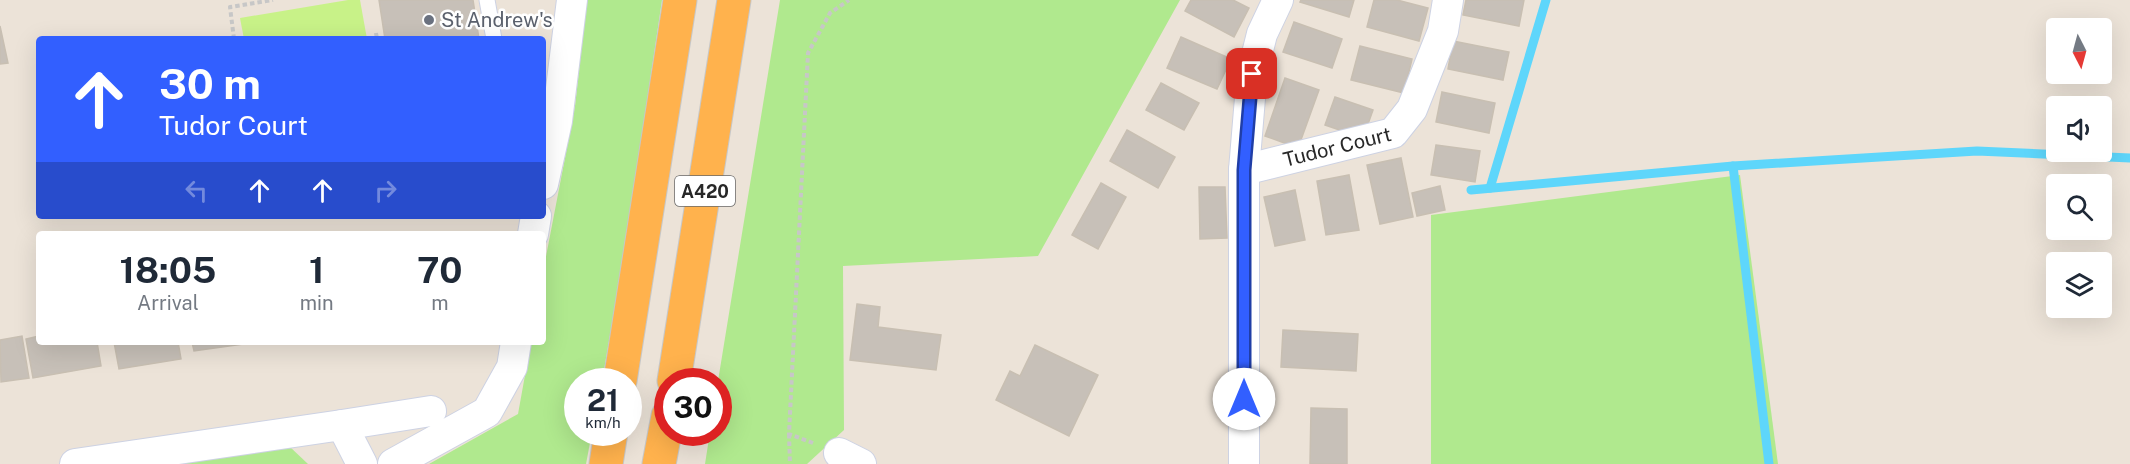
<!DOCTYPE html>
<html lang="en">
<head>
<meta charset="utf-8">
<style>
  body { margin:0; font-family:"Public Sans",sans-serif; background:#f2f2f3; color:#1f2937; height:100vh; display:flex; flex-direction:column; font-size:22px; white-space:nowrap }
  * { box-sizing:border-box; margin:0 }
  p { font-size:20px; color:#747a83 }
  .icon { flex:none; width:33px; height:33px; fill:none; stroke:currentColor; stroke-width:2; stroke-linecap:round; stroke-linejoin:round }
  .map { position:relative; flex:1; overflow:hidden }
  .drawer { position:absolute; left:36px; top:231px; width:510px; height:114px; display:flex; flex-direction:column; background:#fff; border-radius:6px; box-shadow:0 6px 24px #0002 }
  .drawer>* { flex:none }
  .hud { position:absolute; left:36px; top:36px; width:510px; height:183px; border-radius:6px; box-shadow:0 6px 24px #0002; background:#325fff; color:#fff; overflow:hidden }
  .needle { width:39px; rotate:174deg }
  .buttons { position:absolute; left:2046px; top:18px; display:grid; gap:12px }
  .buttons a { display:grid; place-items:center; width:66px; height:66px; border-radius:6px; background:#fff; box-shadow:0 6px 24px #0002; font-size:30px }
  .speed { position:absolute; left:564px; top:368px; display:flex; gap:12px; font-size:30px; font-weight:700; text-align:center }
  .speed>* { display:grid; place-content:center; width:78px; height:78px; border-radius:50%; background:#fff; box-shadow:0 6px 24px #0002; line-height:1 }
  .speed small { font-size:15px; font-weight:400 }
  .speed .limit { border:9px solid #d22; background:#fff; color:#111 }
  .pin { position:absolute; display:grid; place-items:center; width:51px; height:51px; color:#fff; margin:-26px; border-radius:12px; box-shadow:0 3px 9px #0006 }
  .me { position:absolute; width:66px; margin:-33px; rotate:0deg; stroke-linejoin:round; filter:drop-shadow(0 0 4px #0008) }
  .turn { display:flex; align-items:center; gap:21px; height:126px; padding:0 24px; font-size:27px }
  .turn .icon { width:78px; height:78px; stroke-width:2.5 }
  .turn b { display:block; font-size:42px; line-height:51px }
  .lanes { display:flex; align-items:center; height:57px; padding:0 24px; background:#0003; justify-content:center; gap:30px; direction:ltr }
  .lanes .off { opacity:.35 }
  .eta { display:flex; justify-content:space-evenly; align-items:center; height:102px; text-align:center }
  .eta b { font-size:36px; font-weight:700; line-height:42px }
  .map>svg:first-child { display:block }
</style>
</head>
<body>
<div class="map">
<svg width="2130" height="464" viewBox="0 0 2130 464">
  <rect width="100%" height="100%" fill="#ece3d8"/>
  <g fill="#b0e98e">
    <polygon points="587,0 662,0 625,250 602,381 578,381 578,432 592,432 586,464 429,464 518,414 531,342 543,342 543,272 575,106"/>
    <polygon points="780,0 1180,0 1038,256 843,266 844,430 807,464 705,464 710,432 718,432 718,381"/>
    <polygon points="1740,175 1778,464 1431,464 1431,215"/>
    <polygon points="289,446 308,464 144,464"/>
  </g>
  <polygon fill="#c8f288" points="348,0 360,0 367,39 244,39 240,18"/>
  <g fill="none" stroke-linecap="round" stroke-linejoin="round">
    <g stroke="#5ed6fb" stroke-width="9">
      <polyline points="1733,166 1769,464"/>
      <polyline points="1490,188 1546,0"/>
      <polyline points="1471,190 1733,166 1977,151 2130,158"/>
    </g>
  </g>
  <g fill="#c7c0b8" stroke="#c8bfb2" stroke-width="1.5">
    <polygon points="379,0 473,0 479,39 385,39"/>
    <polygon points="1191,0 1233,0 1249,8 1234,37 1185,11"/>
    <polygon points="1301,0 1354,0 1349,17 1300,2"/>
    <polygon points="1374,0 1397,0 1428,8 1419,41 1367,27"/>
    <polygon points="1466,0 1524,0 1519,26 1463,15"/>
    <polygon points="1294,22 1342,39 1332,68 1283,52"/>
    <polygon points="0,26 8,63 0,64"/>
    <polygon points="1181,37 1231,59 1217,89 1167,68"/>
    <polygon points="1453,41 1509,52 1503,80 1448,69"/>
    <polygon points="1360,46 1412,59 1404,93 1351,80"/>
    <polygon points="1285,78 1319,90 1298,148 1265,136"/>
    <polygon points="1161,83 1199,103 1184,130 1146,110"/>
    <polygon points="1442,92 1495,103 1489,133 1436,122"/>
    <polygon points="1335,97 1373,110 1363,138 1325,125"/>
    <polygon points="1127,130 1175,157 1158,188 1110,161"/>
    <polygon points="1436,145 1480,151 1475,182 1431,175"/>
    <polygon points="1401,158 1413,217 1380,224 1367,165"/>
    <polygon points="1349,175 1359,230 1326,235 1317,181"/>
    <polygon points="1101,183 1126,197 1098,249 1072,235"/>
    <polygon points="1440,186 1445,210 1417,216 1412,193"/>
    <polygon points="1199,187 1225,187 1227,238 1200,239"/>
    <polygon points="1295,190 1305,240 1275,246 1264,197"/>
    <polygon points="857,304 880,307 878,327 941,335 936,370 850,360"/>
    <polygon points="1283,330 1358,334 1356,371 1281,367"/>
    <polygon points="22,336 29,378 1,382 0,340"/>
    <polygon points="39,336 39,342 97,342 101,366 33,378 26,339"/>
    <polygon points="114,342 178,342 181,359 119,369"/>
    <polygon points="192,342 257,342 194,351"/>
    <polygon points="1035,345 1098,375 1069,436 996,400 1010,371 1020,376"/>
    <polygon points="1311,408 1347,409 1347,464 1310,464"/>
  </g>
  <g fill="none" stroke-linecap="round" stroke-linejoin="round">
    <g stroke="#cdd2e3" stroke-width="17">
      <polyline id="service" points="487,0 494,39"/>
    </g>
    <g stroke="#cdd2e3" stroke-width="32">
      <g id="minor">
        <path id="s1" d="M1244,170L1393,133L1412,109L1443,31L1448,0"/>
        <polyline points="543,184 557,121 572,0"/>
        <polyline points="533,234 536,216"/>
        <polyline points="342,425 431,411"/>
        <polyline points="839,453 861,464"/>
        <polyline points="75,464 342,425 362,464"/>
        <polyline points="393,464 487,412 512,367 516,342"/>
        <polyline points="1244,464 1244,170 1252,74 1262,34 1278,0"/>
      </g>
    </g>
    <g stroke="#c7c7c7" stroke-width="35">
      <g id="trunk">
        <polyline points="620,381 680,0"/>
        <polyline points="674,381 734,0"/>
        <polyline points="606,464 611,432"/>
        <polyline points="659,464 668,416"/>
      </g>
    </g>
    <g stroke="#c7c7c7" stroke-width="4" stroke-dasharray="4.5 3" stroke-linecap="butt">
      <polyline points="376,33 377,39"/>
      <polyline points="234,39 230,7 273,0"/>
      <polyline points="789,434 790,464"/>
      <polyline points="813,443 789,434 808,53 830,13 849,0"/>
    </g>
    <use href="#service" stroke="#fff" stroke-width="15"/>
    <use href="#minor" stroke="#fff" stroke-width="30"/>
    <use href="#trunk" stroke="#ffb24d" stroke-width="33"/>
  </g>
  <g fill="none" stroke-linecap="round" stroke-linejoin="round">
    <g stroke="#203ea6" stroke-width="15">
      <polyline id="route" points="1244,399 1244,170 1252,74"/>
    </g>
    <use href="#route" stroke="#325fff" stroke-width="10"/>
  </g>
  <circle fill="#6b7280" stroke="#fff" stroke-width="2" cx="429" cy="20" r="6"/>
  <g text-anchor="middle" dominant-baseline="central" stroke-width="5" stroke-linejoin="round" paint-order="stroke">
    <rect fill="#fff" stroke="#686868" stroke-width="1.5" x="675" y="176" width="60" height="30" rx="4.5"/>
    <g font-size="18" font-weight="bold" fill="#282828">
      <text x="705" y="191">A420</text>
    </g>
    <g font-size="20" fill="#5b616d" stroke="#fff" text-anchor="start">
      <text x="441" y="20">St Andrew's</text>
    </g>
    <g font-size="20" fill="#282828" stroke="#fff">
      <text stroke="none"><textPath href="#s1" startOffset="96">Tudor Court</textPath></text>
    </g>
  </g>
</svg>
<div class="buttons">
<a><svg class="needle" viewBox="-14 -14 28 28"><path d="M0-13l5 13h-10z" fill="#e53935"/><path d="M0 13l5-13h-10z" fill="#747a83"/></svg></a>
<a><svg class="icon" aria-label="sound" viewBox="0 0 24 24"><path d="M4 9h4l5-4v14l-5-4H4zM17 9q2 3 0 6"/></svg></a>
<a><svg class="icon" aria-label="search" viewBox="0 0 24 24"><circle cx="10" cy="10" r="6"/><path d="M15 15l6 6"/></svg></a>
<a><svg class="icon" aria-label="layers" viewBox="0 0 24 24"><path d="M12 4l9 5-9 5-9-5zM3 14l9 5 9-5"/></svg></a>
</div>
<div class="speed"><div>21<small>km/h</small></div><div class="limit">30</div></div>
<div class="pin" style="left:1252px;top:74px;background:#d93025"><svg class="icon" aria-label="arrive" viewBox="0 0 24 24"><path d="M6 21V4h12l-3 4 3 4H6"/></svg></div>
<svg class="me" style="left:1244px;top:399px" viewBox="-20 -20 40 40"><circle r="19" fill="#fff"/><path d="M0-13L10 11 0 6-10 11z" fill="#325fff"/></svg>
<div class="hud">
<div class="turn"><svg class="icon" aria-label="ahead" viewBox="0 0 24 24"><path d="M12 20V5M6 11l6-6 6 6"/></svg><div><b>30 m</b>Tudor Court</div></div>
<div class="lanes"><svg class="icon off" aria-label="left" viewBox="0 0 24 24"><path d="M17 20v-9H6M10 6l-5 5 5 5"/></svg><svg class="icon" aria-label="ahead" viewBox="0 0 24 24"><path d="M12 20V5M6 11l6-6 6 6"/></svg><svg class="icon" aria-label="ahead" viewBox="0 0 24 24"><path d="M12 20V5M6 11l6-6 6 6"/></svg><svg class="icon off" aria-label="right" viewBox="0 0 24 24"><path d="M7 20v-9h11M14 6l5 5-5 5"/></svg></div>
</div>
<section class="drawer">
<div class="eta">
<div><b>18:05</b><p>Arrival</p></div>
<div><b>1</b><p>min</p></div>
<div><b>70</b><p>m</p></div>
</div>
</section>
</div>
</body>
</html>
